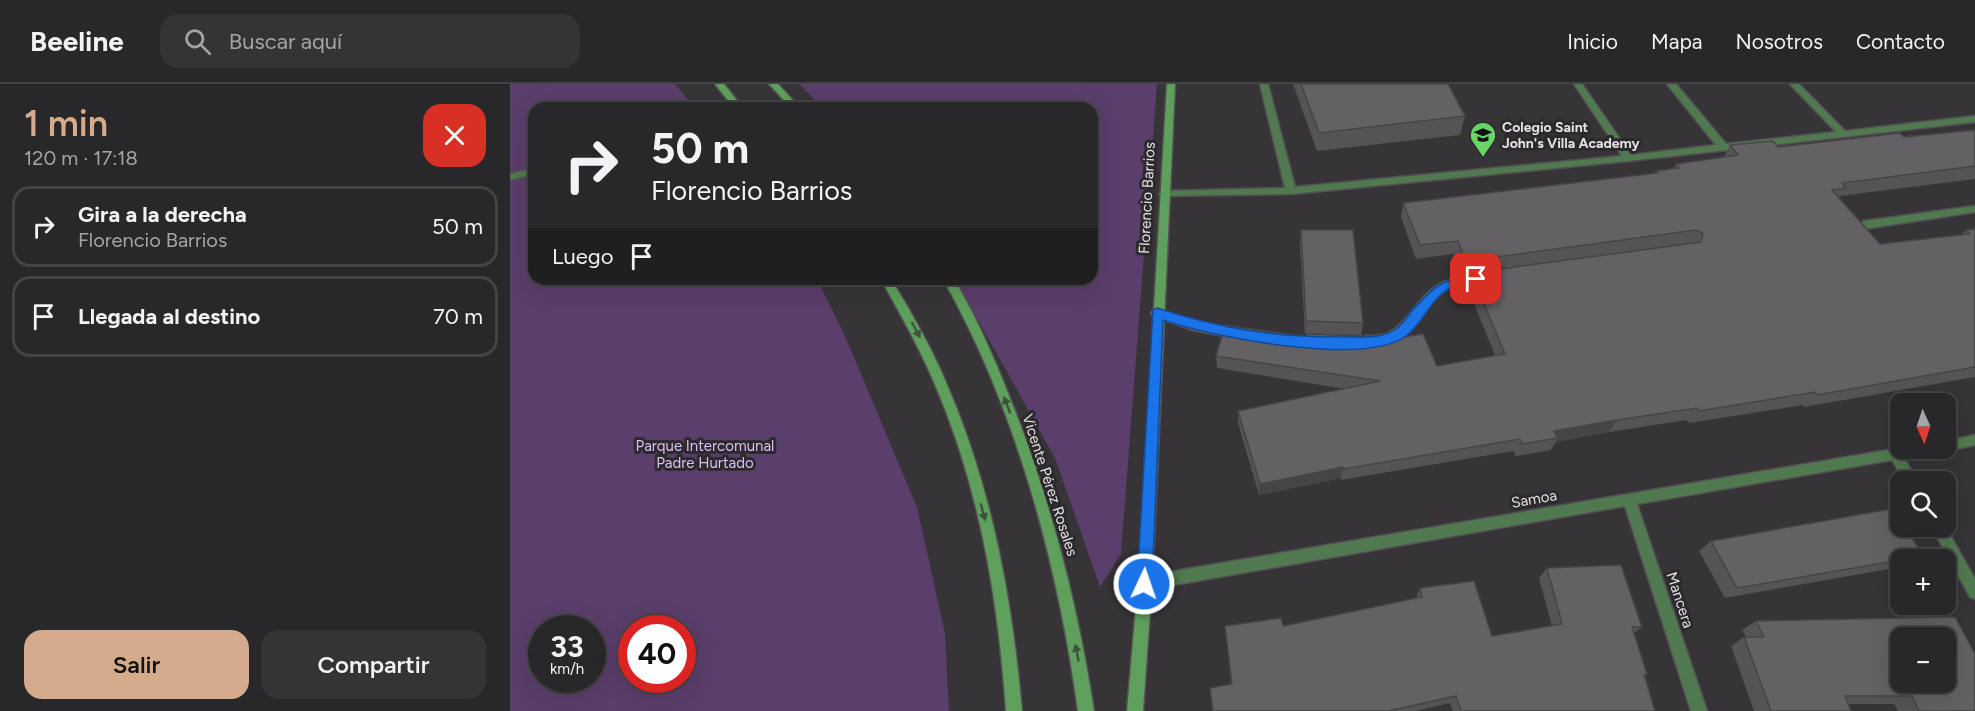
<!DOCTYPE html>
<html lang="es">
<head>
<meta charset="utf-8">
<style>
  body { margin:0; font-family:Figtree,sans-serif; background:#343335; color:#f1f3f6; height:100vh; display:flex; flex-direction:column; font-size:22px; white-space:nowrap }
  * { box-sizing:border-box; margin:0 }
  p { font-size:20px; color:#a5a5a8 }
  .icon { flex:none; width:33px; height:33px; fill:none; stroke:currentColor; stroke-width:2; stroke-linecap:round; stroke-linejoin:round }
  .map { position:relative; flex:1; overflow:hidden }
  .details { display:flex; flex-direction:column; background:#282729; width:510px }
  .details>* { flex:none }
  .top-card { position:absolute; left:18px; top:18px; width:570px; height:183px; border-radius:18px; box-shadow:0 6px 24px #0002,0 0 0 2px #444446; background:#282729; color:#f1f3f6; overflow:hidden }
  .needle { width:39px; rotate:177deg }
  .fabs { position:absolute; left:1380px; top:309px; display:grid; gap:12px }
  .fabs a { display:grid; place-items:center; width:66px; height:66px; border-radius:12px; background:#282729; box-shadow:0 6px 24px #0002,0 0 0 2px #444446; font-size:30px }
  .speed { position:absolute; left:18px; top:531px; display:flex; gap:12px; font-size:30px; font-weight:700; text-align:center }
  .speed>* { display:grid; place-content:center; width:78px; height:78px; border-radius:50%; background:#282729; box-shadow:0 6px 24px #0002,0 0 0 2px #444446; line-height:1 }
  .speed small { font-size:15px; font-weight:400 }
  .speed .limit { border:9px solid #d22; background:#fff; color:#111 }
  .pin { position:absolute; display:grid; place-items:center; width:51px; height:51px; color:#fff; margin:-26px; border-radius:12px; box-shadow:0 3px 9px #0006 }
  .me { position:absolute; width:66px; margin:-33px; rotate:3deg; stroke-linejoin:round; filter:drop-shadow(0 0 4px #0008) }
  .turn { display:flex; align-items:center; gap:21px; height:126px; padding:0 24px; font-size:27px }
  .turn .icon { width:78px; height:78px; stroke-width:2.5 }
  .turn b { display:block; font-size:42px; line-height:51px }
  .then { display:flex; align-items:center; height:57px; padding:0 24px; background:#0003; gap:12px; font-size:22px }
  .round { display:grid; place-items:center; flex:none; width:63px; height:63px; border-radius:18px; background:#343335 }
  .head { display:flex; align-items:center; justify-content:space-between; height:102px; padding:0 24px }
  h1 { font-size:36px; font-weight:600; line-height:45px; color:#d6ab8b }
  .button { display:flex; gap:12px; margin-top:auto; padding:12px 24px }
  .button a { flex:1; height:69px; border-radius:18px; background:#d6ab8b; color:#111; font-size:24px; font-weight:600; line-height:69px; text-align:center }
  .button a+a { background:#343335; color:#f1f3f6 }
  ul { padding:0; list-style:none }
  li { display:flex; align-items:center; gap:18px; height:81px; margin:0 12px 9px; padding:0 12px; border:3px solid #444446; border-radius:18px }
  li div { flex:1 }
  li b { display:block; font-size:22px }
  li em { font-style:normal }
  header { display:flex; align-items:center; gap:36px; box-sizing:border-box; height:84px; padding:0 30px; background:#282729; border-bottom:2px solid #444446 }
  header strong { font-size:28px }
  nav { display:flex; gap:33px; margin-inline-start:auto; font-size:21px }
  .search { width:420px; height:54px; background:#343335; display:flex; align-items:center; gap:15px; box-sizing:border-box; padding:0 21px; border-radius:18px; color:#a5a5a8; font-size:22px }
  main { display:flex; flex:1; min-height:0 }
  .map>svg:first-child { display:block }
</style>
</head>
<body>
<header>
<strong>Beeline</strong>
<div class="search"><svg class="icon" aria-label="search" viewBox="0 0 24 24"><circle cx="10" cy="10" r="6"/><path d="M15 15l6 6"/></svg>Buscar aquí</div>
<nav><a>Inicio</a><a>Mapa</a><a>Nosotros</a><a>Contacto</a></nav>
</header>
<main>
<section class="details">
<div class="head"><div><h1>1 min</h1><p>120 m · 17:18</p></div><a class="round" style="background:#d93025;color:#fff"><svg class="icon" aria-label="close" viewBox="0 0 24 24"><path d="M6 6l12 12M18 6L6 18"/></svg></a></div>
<ul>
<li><svg class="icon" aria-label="right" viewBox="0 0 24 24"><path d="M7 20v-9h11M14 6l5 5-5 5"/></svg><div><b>Gira a la derecha</b><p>Florencio Barrios</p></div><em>50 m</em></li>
<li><svg class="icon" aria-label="arrive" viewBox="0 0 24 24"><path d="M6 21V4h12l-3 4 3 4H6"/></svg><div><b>Llegada al destino</b></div><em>70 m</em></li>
</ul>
<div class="button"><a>Salir</a><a>Compartir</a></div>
</section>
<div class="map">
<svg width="1465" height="627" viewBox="0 0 1465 627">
  <rect width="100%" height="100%" fill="#363437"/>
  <g fill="#5a3e6b" fill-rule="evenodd">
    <path d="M0,0H165L185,24H24V195H307L335,252L407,423L435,550L439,627H0ZM32,544H82V596H32ZM122,544H172V596H122Z"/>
    <polygon points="289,0 647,0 611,470 590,503 545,374 445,195 582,195 582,24 313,24"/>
  </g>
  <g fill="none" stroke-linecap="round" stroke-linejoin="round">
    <g stroke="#525053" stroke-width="3">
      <g id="lane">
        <polygon points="750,0 758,0 785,103 1112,72 1064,0 1072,0 1121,71 1206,61 1157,0 1166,0 1216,60 1326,48 1280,0 1289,0 1335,47 1465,32 1465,38 1118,77 781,110 651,112 649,110 654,107 775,104"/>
        <polygon points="24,84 24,90 0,96 0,90"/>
      </g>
    </g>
    <g stroke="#525053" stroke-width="3">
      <g id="street">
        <polygon points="1465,122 1465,128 1354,145 1349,141 1354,137"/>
        <path d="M975,190L979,191L980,194L979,197C964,201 947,199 933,208C927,212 922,219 917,225C899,246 884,260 855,262C847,263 838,264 833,258C840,249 866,255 878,249C898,239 907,215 925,203C939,193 959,192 975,190Z"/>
        <polygon points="647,225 684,238 729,247 735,251 729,255 683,246 643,232 641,229 643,226"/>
        <polygon points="1465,351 1465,361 1436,367 1431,364 1436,364 1436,357"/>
        <polygon points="1390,364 1426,364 1424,368 1394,374 1408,398 1395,398 1382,376 1127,420 1197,627 1181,627 1115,422 635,506 630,504 628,499 630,494 635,492"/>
        <polygon points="1421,442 1435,442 1465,495 1465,515 1460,513"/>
      </g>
    </g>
    <g stroke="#525053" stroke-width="3">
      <g id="secondary">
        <polygon points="205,0 214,0 233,24 224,24"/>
        <polygon points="259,0 268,0 290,24 281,24"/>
        <polygon points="657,0 665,0 642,499 633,627 617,627 628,499"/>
        <path d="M371,195H381C401,228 420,261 435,296C481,401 502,513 512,627H496C488,513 469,401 423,296C408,261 389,228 371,195Z"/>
        <path d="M433,195H444C471,241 491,290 510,340C545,433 569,529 584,627H568C548,481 506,324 433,195Z"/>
      </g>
    </g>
    <use href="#lane" fill="#51794f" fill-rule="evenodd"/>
    <use href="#street" fill="#51794f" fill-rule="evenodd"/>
    <use href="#secondary" fill="#5e9f5b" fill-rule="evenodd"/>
  </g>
  <g fill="#565357">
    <polygon points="783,0 938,0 955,32 950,51 807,67"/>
    <polygon points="1465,46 1465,95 1330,112 1329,113 1370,160 1451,151 1456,146 1465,145 1465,293 1294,323 1293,321 1179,339 1177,336 1099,348 1046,358 1041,366 1006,372 1003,367 831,396 831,394 749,411 728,339 728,327 835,305 707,284 706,272 796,253 822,251 795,250 790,160 791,146 853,239 851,252 855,259 927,282 985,271 957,203 961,189 1008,183 952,190 943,170 906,175 891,133 893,119 1145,89 1146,87 1164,84 1166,80 1213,74 1220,61 1268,63"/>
    <polygon points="1201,457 1414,472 1408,476 1390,476 1390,483 1215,514 1189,467"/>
    <polygon points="1037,484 1132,543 1124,549 1137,590 1135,592 1145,627 943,627 940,619 906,627 703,627 721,601 715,542 773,542 906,514 910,504 982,552 1042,542 1029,494"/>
    <polygon points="1246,537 1465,627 1388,627 1384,620 1338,620 1341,627 1244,627 1221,562 1234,553 1236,553 1232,546"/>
  </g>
  <g fill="#464447">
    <polygon points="1107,336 1099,348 1046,358 1048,354 1044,347"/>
    <polygon points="833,383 831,394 749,411 750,400"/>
  </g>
  <g fill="#646165" stroke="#464447" stroke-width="1.5" fill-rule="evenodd">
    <polygon points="791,0 938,0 955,32 809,49"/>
    <polygon points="1465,46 1465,82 1332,99 1336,104 1322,106 1370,160 1460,150 1456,146 1465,145 1465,283 1307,311 1305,308 1189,327 1187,324 1107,336 1044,347 1048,354 1012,360 1010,355 834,385 833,383 750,400 728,327 870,297 706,272 715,241 797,253 797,250 855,252 855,259 913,250 927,282 995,270 961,189 1191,158 1193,149 1186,146 956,177 948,157 910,161 893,119 1148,89 1146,87 1169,84 1166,80 1228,71 1220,61 1263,57 1268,63 1390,49 1394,53"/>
    <polygon points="791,146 843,146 853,239 796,237"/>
    <polygon points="1381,425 1390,438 1390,442 1394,442 1414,472 1227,504 1201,457"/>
    <polygon points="1111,481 1132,543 1122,543 1137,590 1134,590 1145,627 951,627 946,612 878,627 703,627 700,604 722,600 715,542 771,534 773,542 912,513 910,504 964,497 982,552 1052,540 1037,484"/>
    <path d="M1445,533L1465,570V627H1409L1402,612H1335L1341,627H1261L1234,553H1254L1246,537ZM1390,554H1436V598H1390Z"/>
  </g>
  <defs><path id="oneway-solid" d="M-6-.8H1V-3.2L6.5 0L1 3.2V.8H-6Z" transform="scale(1.5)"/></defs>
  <g fill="#3e533d">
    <use href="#oneway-solid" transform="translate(406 246) rotate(62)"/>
    <use href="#oneway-solid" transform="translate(497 321) rotate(-111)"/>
    <use href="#oneway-solid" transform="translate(473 428) rotate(75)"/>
    <use href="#oneway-solid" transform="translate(567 569) rotate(-101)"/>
  </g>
  <path fill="#1a73e8" stroke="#114b97" stroke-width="1.5" d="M966,191L970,192V198C962,201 952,200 943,203C921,212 914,239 896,252C854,283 701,253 653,236L642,500L640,505L634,507L629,505L627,500L643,226L647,224C712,245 769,254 837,253C854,253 872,255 886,245C892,241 897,233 901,228C924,202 931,195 966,191Z"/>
  <defs>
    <g id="school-pin" transform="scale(1.35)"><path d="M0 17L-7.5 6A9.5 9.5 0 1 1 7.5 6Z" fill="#68d465" stroke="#2c2a2d"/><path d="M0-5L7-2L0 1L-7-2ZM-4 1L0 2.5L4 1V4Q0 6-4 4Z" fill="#111"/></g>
  </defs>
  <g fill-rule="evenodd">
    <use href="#school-pin" x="973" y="51"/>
  </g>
  <g text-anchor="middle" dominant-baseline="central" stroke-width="6" stroke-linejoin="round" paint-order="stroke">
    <g font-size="14" font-weight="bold" fill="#e2e1e3" stroke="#2c2a2d" text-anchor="start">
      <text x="992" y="43">Colegio Saint<tspan x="992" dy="16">John's Villa Academy</tspan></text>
    </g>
    <g font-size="15" fill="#e2e1e3" stroke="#2c2a2d">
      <text transform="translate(637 114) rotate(-87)">Florencio Barrios</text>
      <text transform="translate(540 401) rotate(72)">Vicente Pérez Rosales</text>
      <text transform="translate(1024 415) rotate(-10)">Samoa</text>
      <text transform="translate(1170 516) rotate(72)">Mancera</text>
    </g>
    <g font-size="15" fill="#dfbcf7" stroke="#2c2a2d">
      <text x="195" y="362">Parque Intercomunal<tspan x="195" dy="17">Padre Hurtado</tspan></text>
    </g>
  </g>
</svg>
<div class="fabs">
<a><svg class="needle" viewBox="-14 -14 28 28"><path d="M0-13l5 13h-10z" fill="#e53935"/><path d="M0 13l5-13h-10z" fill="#a5a5a8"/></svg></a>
<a><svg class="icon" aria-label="search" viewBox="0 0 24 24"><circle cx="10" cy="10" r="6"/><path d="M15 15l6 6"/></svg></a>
<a>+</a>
<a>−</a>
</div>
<div class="speed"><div>33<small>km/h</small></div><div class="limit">40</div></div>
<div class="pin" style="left:966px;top:195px;background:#d93025"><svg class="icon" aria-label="arrive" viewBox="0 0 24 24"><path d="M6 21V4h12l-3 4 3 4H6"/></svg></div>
<svg class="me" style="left:634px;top:500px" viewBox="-20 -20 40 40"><circle r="17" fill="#1a73e8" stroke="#fff" stroke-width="3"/><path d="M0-11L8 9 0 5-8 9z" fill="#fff"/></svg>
<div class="top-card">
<div class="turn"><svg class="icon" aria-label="right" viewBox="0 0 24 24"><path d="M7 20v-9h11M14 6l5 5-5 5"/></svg><div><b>50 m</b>Florencio Barrios</div></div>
<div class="then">Luego<svg class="icon" aria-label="arrive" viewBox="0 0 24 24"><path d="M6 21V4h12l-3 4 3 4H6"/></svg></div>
</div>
</div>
</main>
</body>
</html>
